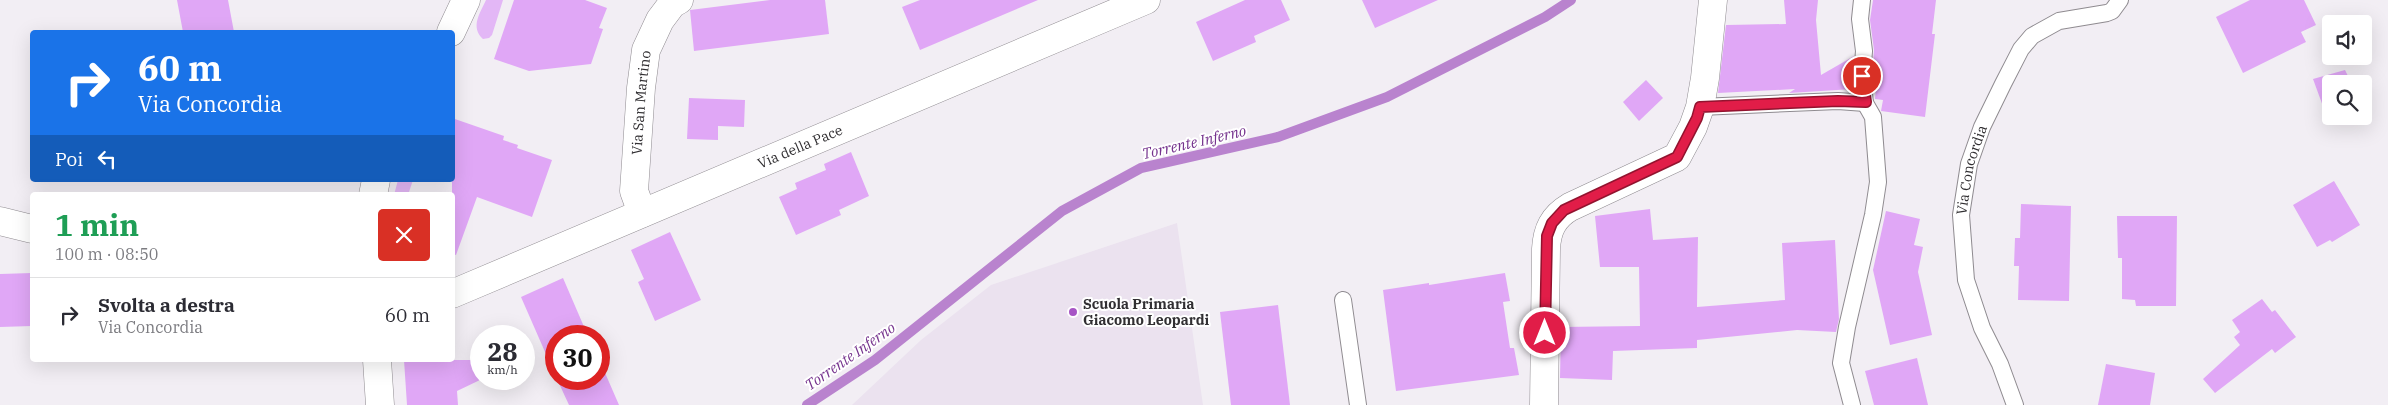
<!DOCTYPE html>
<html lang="it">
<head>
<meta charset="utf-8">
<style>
  body { margin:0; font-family:"IBM Plex Serif",serif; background:#f7f7f7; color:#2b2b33; height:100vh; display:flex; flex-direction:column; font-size:19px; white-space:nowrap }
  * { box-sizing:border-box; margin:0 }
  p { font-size:16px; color:#7c7c81 }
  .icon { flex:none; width:28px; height:28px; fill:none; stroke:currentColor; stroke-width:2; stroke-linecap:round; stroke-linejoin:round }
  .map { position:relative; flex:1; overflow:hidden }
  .drawer { position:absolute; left:30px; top:192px; width:425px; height:170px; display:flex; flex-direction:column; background:#fff; border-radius:5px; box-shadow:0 5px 20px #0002 }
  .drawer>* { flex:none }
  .banner { position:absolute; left:30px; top:30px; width:425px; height:152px; border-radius:5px; box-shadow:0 5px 20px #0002; background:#1a73e8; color:#fff; overflow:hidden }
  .controls { position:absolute; left:2322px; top:15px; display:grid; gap:10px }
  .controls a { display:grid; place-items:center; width:50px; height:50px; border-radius:5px; background:#fff; box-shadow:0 5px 20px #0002; font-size:25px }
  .speed { position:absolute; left:470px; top:325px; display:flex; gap:10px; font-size:25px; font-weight:700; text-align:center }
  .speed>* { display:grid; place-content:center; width:65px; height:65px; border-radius:50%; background:#fff; box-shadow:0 5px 20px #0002; line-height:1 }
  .speed small { font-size:12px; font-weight:400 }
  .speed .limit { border:8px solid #d22; background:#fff; color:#111 }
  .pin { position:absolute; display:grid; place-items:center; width:42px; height:42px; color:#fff; margin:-21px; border:2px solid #fff; border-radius:50%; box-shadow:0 1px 5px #0007 }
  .me { position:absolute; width:55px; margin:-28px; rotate:0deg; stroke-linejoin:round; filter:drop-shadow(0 0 4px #0008) }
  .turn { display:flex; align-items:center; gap:18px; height:105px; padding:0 25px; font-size:22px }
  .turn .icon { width:65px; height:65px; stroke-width:2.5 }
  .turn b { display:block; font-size:35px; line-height:42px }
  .then { display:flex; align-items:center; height:48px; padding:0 25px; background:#0003; gap:10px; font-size:19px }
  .round { display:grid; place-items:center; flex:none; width:52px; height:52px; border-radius:5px; background:#f7f7f7 }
  .summary { display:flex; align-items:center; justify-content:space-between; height:85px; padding:0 25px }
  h1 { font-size:30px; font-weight:800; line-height:38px; color:#1e9e55 }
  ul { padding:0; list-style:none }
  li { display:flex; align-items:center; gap:15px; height:75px; padding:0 25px; border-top:1px solid #e1e1e2 }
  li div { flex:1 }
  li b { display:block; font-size:19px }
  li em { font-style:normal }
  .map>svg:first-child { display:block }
</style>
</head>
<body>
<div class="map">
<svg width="2388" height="405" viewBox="0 0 2388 405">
  <rect width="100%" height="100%" fill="#f2eef4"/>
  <polygon fill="#ebe2ef" points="1177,223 1203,405 852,405 921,340 991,285"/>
  <g fill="#e3b7f6">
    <path d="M486,0H503L492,35L489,38L483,39C470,27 480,13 486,0Z"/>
    <polygon points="398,180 413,180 408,195 394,195"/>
  </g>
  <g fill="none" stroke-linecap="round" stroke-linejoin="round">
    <polyline stroke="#b983ce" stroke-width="10" points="807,405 875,360 1062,211 1141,168 1278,137 1387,97 1545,17 1571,0"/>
  </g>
  <g fill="#e0a7f6">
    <polygon points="177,0 228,0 234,32 183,32"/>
    <polygon points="514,0 585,0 607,8 599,28 603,29 591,64 529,71 494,59"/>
    <polygon points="770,0 825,0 829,34 694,51 690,10"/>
    <polygon points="920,0 1038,0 920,50 902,7"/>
    <polygon points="1245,0 1281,0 1290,20 1254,36 1256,42 1213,61 1196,22"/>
    <polygon points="1362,0 1438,0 1375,28"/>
    <polygon points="1784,0 1818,0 1816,20 1821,75 1854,56 1853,89 1789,93 1795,89 1718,93 1726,25 1786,24"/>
    <polygon points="1873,0 1936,0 1932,34 1935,34 1925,117 1881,111 1883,100 1875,99 1876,88 1873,88 1872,76 1874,50 1870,20"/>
    <polygon points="2250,0 2304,0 2316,25 2301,32 2306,42 2243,73 2216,17"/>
    <polygon points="2345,70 2352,84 2331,84 2331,106 2324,109 2313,79"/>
    <polygon points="1646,80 1663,98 1639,121 1623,102"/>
    <polygon points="689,98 745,100 744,127 718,126 718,140 687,139"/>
    <polygon points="452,118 504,136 503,140 518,145 517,148 552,160 532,217 477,197 456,255 452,254"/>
    <polygon points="851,152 869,196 839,210 841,215 796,235 779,197 797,189 795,183 826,170 824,164"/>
    <polygon points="2334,181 2360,225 2332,242 2330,240 2317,247 2293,205"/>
    <polygon points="2021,204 2071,206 2069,301 2018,300 2019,266 2014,266 2015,238 2020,238"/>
    <polygon points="1650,209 1653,240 1698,237 1697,307 1785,300 1782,243 1835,240 1839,319 1836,332 1797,330 1697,340 1697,348 1613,351 1612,380 1560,378 1561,327 1640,326 1639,267 1600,267 1595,216"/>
    <polygon points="1886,211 1920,219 1914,245 1923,247 1918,272 1932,335 1890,345 1873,270"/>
    <polygon points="2117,216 2177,216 2176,306 2136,306 2135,300 2122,299 2122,258 2118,258"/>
    <polygon points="670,232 701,300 655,321 638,282 644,279 631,250"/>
    <polygon points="32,273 32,326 0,327 0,274"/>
    <polygon points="1505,273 1510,301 1503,302 1510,348 1514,348 1519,375 1396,391 1383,290 1429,283 1429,285"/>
    <polygon points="563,278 588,336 556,336 556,377 521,297"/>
    <polygon points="2262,299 2272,312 2275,310 2296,337 2275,353 2272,349 2215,393 2203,379 2240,345 2234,337 2240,332 2232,320"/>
    <polygon points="1278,305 1290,405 1231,405 1220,312"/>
    <polygon points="1917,358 1928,405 1874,405 1865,371"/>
    <polygon points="599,359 619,405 569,405 557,379 599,379"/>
    <polygon points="404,360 472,360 480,380 457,391 458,405 407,405"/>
    <polygon points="2106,364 2155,373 2150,405 2098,405"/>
  </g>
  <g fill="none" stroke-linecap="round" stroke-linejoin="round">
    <g stroke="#8f8b90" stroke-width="18">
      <g id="service">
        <polyline points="1700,107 1838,101 1865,103"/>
        <polyline points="1343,300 1358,405"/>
        <polyline points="1852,405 1841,363 1847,327 1873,215 1878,182 1873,117 1865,103 1862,76 1864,51 1860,19 1862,0"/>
        <path id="s1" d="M2015,405L2000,364L1982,328L1966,280L1961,215L1969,164L1982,127L2003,84L2021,49L2032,36L2059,21L2107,13L2112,11L2120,0"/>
      </g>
    </g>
    <g stroke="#8f8b90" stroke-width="29">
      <g id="minor">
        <polyline points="451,32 466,0"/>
        <polyline points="373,195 376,180"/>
        <path id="s2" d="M642,213L634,191L641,88L646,50L660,20L672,4L679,0"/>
        <polyline points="0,221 32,229"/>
        <path id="s3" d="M452,294L1146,0"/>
        <polyline points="377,360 380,405"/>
        <path d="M1544,405L1546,249C1547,230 1553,217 1570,207L1677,157L1693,127L1700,107L1705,78L1713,0"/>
      </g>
    </g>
    <use href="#service" stroke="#fff" stroke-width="16"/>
    <use href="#minor" stroke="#fff" stroke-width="28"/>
  </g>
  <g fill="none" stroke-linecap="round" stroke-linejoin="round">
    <g stroke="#92132f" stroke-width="12">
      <polyline id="route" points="1545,333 1547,236 1552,223 1564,210 1677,157 1697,118 1700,107 1838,101 1866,102 1862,76"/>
    </g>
    <use href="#route" stroke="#e11d48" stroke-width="9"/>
  </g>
  <circle fill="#a755c5" stroke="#fff" stroke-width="2" cx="1073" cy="312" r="5"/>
  <g text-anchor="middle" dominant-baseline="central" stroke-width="4" stroke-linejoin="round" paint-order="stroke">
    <g font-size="14" fill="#312f32" stroke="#fff">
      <text stroke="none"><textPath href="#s2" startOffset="112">Via San Martino</textPath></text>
      <text stroke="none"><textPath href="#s3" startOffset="378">Via della Pace</textPath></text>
      <text stroke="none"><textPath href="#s1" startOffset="246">Via Concordia</textPath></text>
    </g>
    <g font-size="14" font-weight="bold" fill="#312f32" stroke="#fff" text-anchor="start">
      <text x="1083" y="304">Scuola Primaria<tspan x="1083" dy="16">Giacomo Leopardi</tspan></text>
    </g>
    <g font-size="15" font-style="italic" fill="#75328d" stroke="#fff">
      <text transform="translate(1194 142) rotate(-13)">Torrente Inferno</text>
      <text transform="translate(850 356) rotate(-35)">Torrente Inferno</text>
    </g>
  </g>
</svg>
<div class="controls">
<a><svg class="icon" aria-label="sound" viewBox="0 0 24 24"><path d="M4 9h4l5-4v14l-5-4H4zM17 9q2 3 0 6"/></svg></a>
<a><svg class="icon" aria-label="search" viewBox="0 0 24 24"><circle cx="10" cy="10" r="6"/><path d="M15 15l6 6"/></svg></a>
</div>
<div class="speed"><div>28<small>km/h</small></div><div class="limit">30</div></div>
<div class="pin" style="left:1862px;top:76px;background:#d93025"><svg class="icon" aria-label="arrive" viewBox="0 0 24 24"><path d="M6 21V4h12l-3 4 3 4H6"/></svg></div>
<svg class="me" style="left:1545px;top:333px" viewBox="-20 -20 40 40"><circle r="17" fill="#e11d48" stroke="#fff" stroke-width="3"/><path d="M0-11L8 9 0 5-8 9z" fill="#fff"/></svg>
<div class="banner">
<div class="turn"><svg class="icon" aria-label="right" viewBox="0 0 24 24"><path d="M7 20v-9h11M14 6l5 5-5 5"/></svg><div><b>60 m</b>Via Concordia</div></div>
<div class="then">Poi<svg class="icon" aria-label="left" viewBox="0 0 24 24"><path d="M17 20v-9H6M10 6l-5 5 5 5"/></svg></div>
</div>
<section class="drawer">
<div class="summary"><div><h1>1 min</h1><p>100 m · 08:50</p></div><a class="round" style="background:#d93025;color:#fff"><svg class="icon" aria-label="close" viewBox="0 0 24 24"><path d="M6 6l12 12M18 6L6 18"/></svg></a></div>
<ul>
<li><svg class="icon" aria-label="right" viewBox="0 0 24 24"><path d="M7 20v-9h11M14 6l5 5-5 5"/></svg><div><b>Svolta a destra</b><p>Via Concordia</p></div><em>60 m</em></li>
</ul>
</section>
</div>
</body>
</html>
